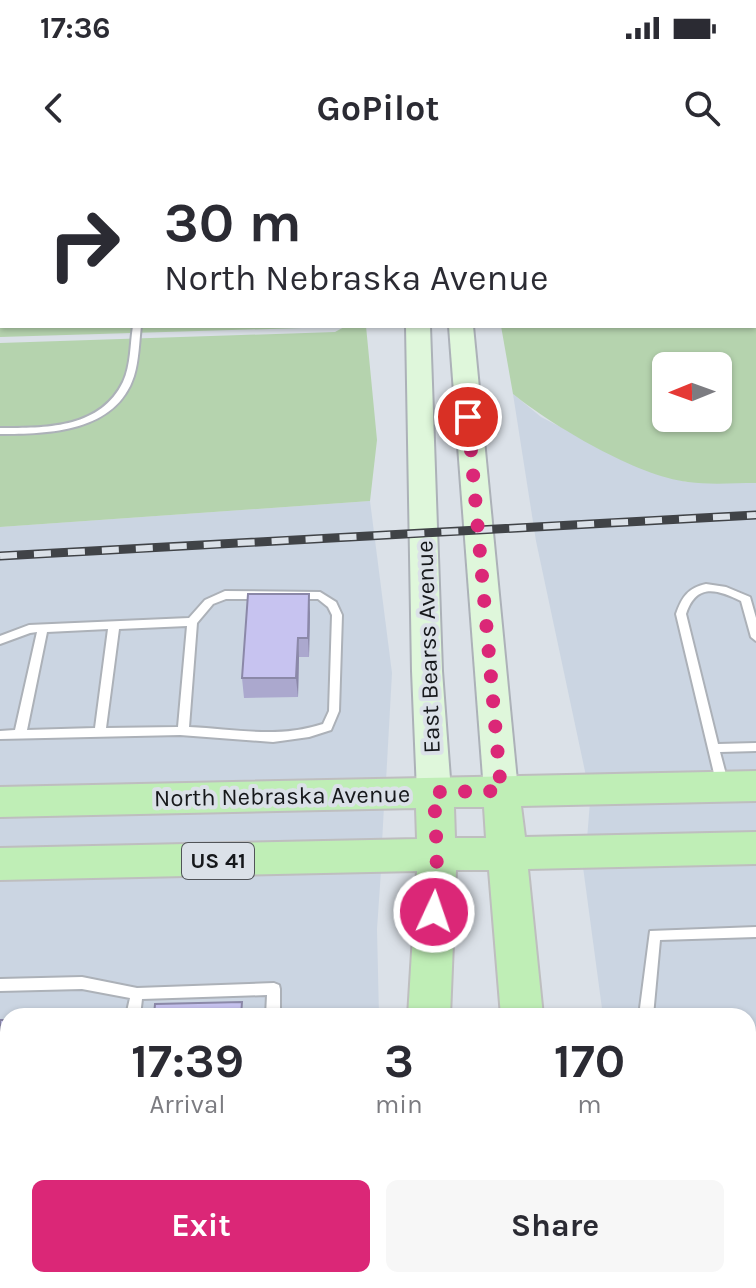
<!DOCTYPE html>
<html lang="en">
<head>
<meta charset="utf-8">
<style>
  body { margin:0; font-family:Karla,sans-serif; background:#f7f7f7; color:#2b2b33; height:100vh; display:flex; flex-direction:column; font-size:30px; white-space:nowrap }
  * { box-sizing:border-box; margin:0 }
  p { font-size:26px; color:#7c7c81 }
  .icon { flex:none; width:44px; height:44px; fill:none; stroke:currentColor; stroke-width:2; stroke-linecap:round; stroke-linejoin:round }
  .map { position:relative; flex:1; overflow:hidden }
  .drawer { position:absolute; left:0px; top:848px; width:756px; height:280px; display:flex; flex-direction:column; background:#fff; border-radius:24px 24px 0 0; box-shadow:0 2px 6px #0004 }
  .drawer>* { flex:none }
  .guide { position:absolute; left:0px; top:0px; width:756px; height:168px; box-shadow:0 2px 6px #0004; background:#fff; color:#2b2b33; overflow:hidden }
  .needle { width:52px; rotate:269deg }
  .fabs { position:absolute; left:652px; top:192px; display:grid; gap:16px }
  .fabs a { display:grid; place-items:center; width:80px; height:80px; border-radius:12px; background:#fff; box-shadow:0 2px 6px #0004; font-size:40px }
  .pin { position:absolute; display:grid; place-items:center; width:68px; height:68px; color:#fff; margin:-34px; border:4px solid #fff; border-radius:50%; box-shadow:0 2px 8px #0007 }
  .me { position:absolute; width:88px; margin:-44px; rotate:3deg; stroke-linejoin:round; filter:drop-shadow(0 0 6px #0008) }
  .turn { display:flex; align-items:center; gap:28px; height:168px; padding:0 32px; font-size:36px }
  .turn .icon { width:104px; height:104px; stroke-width:2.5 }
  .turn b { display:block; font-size:56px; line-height:68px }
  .eta { display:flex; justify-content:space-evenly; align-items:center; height:136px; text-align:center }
  .eta b { font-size:48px; font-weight:700; line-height:56px }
  .cta { display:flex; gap:16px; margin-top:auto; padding:16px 32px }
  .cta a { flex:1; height:92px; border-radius:12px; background:#db2777; color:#fff; font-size:32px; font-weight:700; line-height:92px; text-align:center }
  .cta a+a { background:#f7f7f7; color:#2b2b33 }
  .status { display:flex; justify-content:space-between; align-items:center; height:56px; padding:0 40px; background:#fff; direction:ltr }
  .status svg { height:22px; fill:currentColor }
  header { display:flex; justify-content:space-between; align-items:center; height:104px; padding:0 32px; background:#fff; font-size:36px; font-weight:700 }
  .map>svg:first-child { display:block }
</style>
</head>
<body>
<div class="status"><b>17:36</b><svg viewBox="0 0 49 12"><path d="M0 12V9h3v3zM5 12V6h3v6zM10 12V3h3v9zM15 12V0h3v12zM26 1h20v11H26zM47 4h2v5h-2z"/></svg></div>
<header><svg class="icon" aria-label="back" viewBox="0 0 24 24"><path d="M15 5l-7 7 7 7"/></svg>GoPilot<svg class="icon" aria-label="search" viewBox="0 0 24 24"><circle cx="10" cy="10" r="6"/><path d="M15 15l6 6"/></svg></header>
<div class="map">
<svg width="756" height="1128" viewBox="0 0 756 1128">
  <rect width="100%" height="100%" fill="#dbe1e8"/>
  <g fill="#cbd5e2">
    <polygon points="513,234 541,257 633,304 686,322 756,323 756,613 586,616 536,381"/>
    <polygon points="370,341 392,513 386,621 0,629 0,367"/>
    <polygon points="756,638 756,674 587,679 590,642"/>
    <polygon points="384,646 382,683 0,691 0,655"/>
    <polygon points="756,702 756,1128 639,1128 638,1120 748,1120 748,856 603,856 583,707"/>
    <polygon points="381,711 377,769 379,856 8,856 8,1120 384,1120 384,1128 0,1128 0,718"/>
  </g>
  <g fill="#b5d3ae" fill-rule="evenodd">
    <polygon points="0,0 368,0 2,2 2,166 334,167 0,177"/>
    <path d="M508,0H756V323C734,323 710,325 688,322C637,316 553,266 513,234L501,166H754V2ZM718,206V258H666V206Z"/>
    <polygon points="346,166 366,166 377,280 370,341 0,367 0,183 335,172"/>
  </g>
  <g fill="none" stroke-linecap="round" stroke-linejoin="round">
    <g stroke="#acb1b8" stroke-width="4">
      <g id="service">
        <rect x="159" y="0" width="8" height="2"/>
        <rect x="266" y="0" width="8" height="2"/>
        <polygon points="299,0 307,0 306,2 298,2"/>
        <path d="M133,166H141C139,182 139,200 134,216C116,272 49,274 0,274V268C45,268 100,269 123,222C131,205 130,184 133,166Z"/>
        <path d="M706,424L726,427L750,437L756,458V481L751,477L741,441C717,429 696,423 686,454L718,584L756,583V591L720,592L729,626L727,629H719L717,626L676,454C682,437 688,428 706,424Z"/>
        <path d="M225,431L320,432L336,442L342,455L339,551L331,570L309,577L273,582L180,575L0,579V571L15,570L37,472L30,473L0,484V476L29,465L189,458L205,440ZM226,439H318L328,447L332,455L329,551L323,564C278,579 235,569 189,567L197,463L213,444ZM187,466L178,567L106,568L119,469ZM108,469L95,568L27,570L47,472Z"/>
        <polygon points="756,767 756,777 660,780 653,856 639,856 650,771"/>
        <polygon points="82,817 137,828 274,823 279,825 280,829 280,856 266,856 267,835 142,839 140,856 126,856 130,838 82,829 0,831 0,819"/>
        <polygon points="756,956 756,979 753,986 748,988 748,965 751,958"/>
        <rect x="0" y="1094" width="8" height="14"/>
        <polygon points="84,1120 98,1120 97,1128 83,1128"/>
      </g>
    </g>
    <g stroke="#acb1b8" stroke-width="4">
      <g id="secondary">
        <rect x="425" y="0" width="20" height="2"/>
        <polygon points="406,166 430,166 442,511 451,632 446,641 434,645 422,641 417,632 412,511"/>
        <polygon points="449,166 473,166 518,631 513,640 501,644 489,640 484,631"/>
      </g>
    </g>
    <g stroke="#bebebf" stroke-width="4">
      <g id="primary">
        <path d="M756,611V641L521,646L525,677L756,672V704L528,709L543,856H501L489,710H456L450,856H408L417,711L0,720V688L417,679L416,648L0,657V627ZM454,647H484L486,678H455Z"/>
        <rect x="409" y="1120" width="48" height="8"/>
        <rect x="517" y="1120" width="48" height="8"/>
      </g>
    </g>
    <use href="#service" fill="#fff" fill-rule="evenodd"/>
    <use href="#secondary" fill="#dff7db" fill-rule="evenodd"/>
    <use href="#primary" fill="#bfeeb6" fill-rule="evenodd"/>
    <g stroke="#404347" stroke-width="9">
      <polyline id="rail" points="0,396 756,355"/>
    </g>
    <use href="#rail" stroke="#dbe1e8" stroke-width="6" stroke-dasharray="17" stroke-linecap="butt"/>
  </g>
  <g fill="#aba8ce">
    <polygon points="310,453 309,497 299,497 298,537 244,538 242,518"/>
    <rect x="0" y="860" width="8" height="170"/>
  </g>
  <g fill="#8b88a8">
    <polygon points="309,434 310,453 309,497 308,478"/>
    <polygon points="298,478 299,497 298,537 296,518"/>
  </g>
  <g fill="#c7c3f0" stroke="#8b88a8" stroke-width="2">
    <polygon points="248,434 309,434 308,478 298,478 296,518 242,518"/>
    <polygon points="242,842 241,856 154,856 155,844"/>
    <rect x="0" y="860" width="8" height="155"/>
  </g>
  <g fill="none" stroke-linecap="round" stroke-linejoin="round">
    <polyline stroke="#db2777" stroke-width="14" stroke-dasharray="0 25.2" points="434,752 437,696 434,632 501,631 468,257"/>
  </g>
  <g text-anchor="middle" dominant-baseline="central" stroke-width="8" stroke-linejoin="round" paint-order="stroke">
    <rect fill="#dbe1e8" stroke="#515458" stroke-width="2" x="182" y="683" width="72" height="36" rx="6"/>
    <g font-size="22" font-weight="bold" fill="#16181b">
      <text x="218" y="701">US 41</text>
    </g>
    <g font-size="24" fill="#16181b" stroke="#dbe1e8">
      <text transform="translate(428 487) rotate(-92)">East Bearss Avenue</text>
      <text transform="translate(282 636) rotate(-1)">North Nebraska Avenue</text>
    </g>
  </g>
</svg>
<div class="fabs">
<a><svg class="needle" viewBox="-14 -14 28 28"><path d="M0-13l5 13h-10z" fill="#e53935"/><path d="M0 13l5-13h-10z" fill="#7c7c81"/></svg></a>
</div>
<div class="pin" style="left:468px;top:257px;background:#d93025"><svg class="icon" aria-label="arrive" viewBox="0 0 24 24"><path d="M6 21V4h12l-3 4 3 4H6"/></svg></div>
<svg class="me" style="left:434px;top:752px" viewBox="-20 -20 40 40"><circle r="17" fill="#db2777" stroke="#fff" stroke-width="3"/><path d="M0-11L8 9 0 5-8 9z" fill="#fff"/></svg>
<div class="guide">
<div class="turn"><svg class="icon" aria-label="right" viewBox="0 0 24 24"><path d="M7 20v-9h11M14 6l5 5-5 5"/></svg><div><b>30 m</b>North Nebraska Avenue</div></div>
</div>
<section class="drawer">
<div class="eta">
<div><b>17:39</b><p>Arrival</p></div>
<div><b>3</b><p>min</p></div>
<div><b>170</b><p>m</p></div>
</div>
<div class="cta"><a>Exit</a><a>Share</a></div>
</section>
</div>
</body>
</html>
